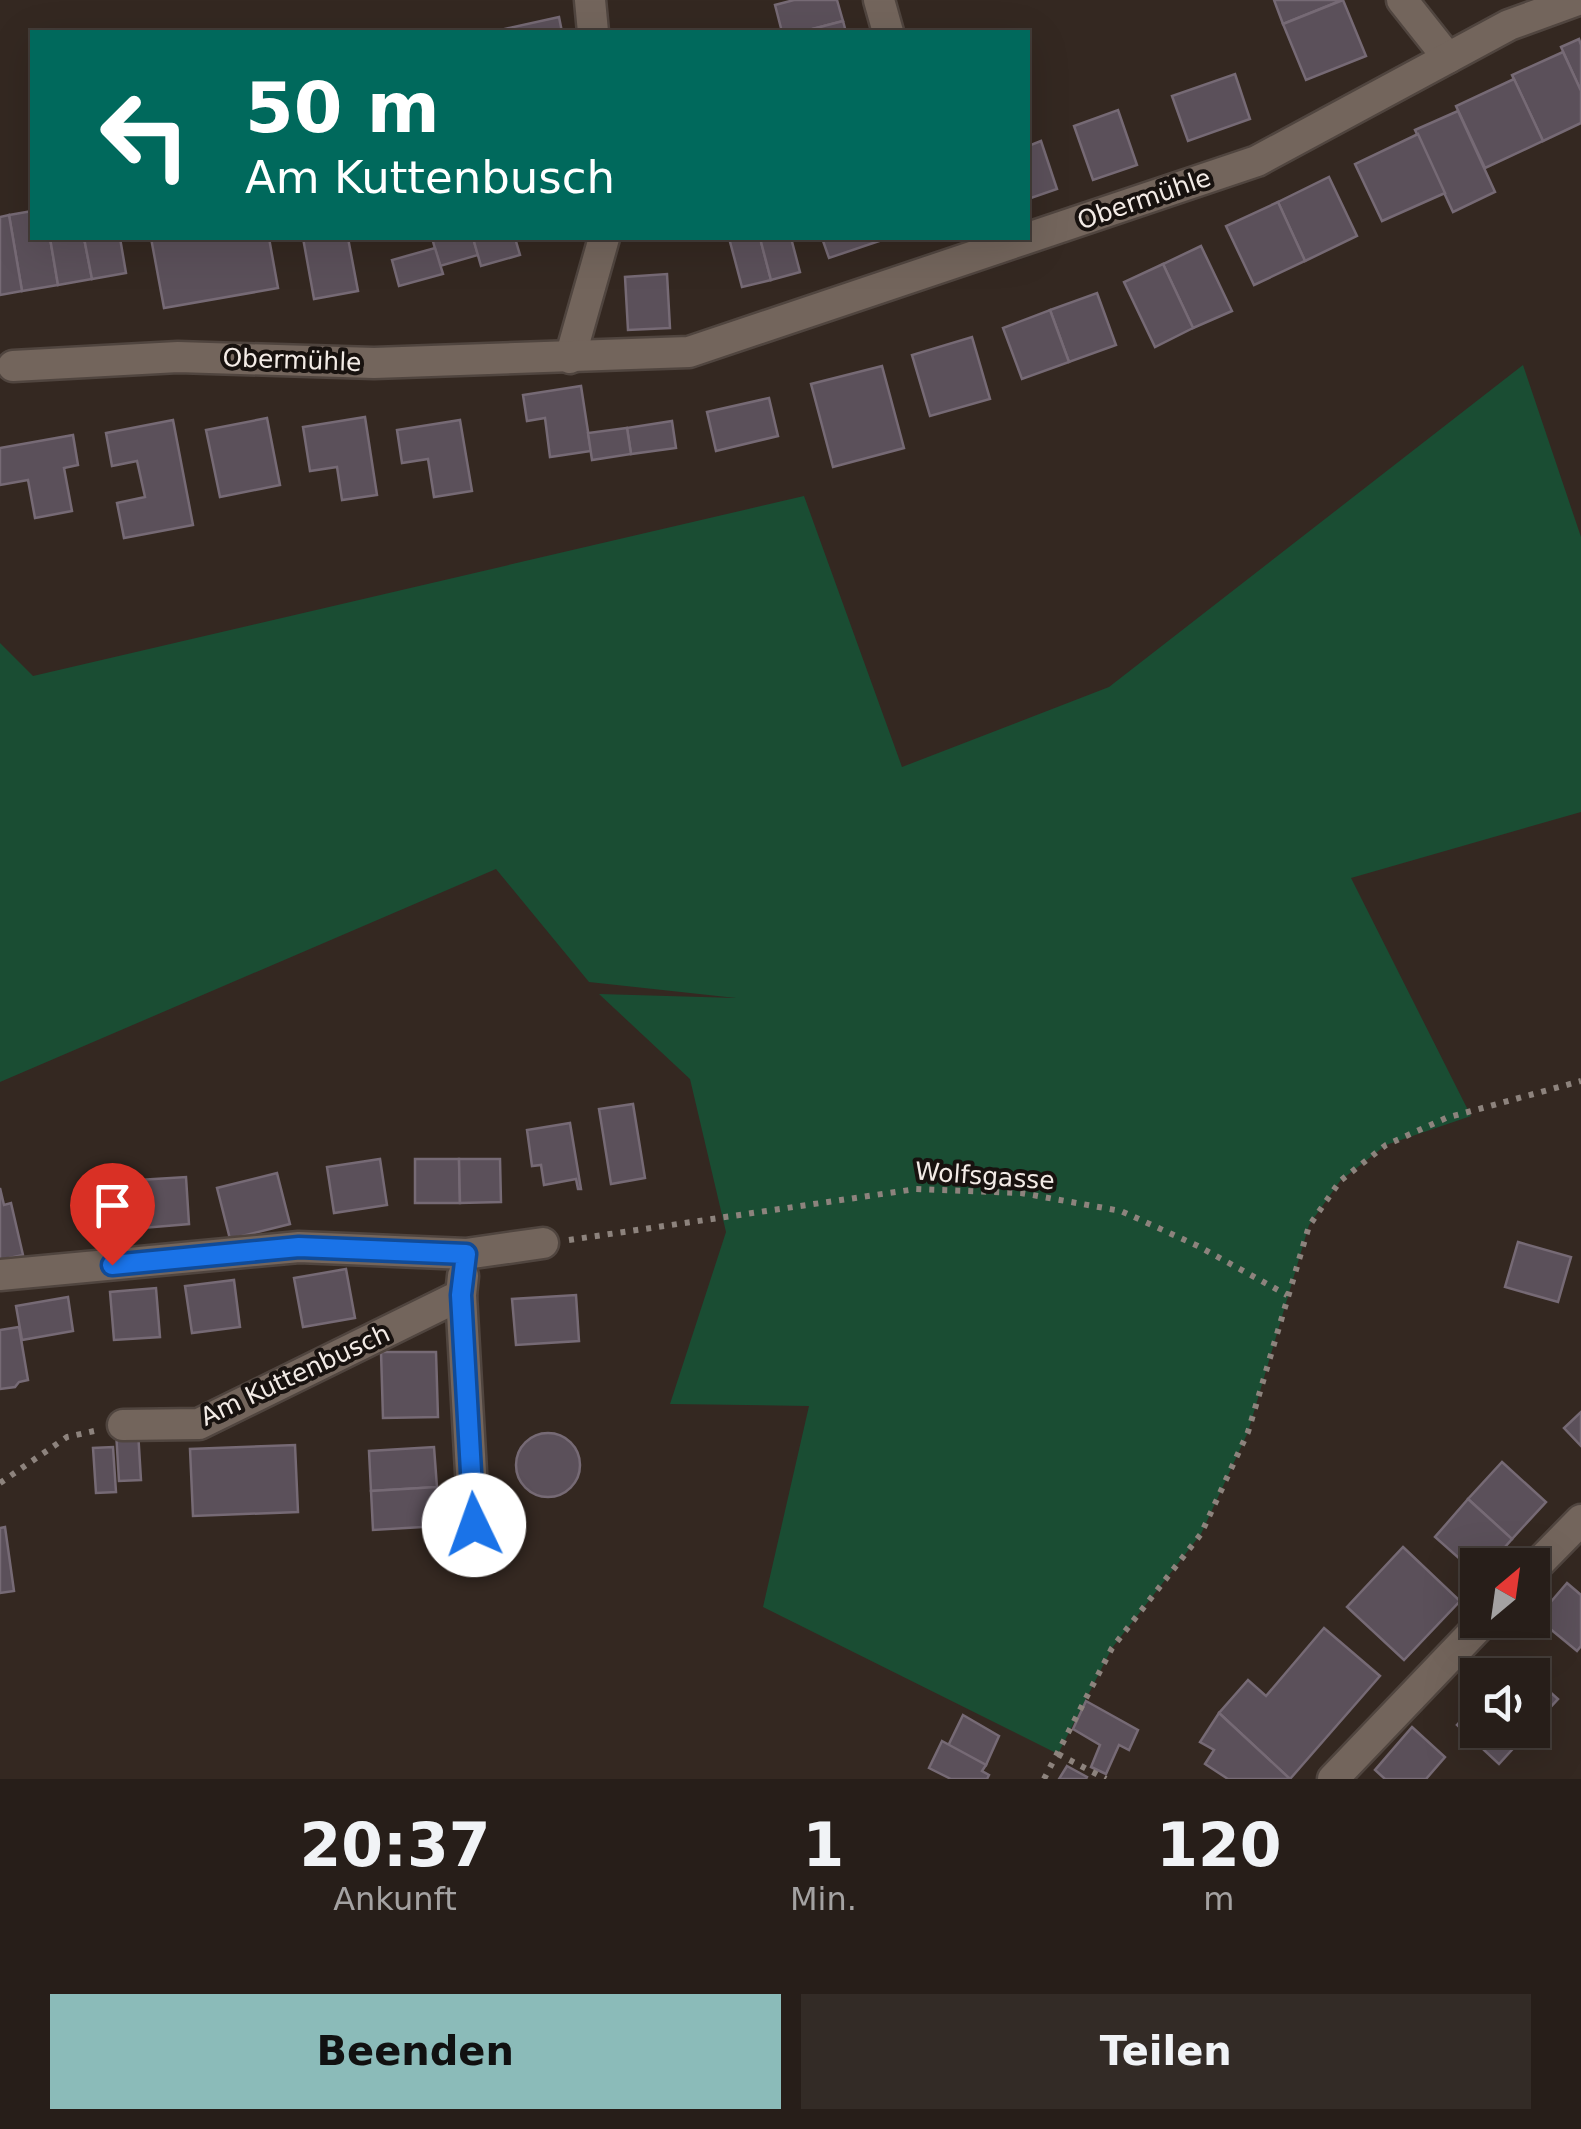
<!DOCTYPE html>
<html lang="de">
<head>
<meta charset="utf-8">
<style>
  body { margin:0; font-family:"DejaVu Sans",sans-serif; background:#332b26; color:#f1f3f6; height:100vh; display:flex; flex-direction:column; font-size:38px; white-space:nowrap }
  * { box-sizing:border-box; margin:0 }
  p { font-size:32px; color:#a4a2a2 }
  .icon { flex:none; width:55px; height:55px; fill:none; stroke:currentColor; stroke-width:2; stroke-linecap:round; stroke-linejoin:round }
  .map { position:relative; height:1779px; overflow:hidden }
  .details { display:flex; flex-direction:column; background:#271e19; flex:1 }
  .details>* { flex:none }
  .banner { position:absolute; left:30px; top:30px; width:1000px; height:210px; border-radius:0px; box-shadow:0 10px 40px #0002,0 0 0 2px #433c38; background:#00695c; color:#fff; overflow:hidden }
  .needle { width:65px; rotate:29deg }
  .fabs { position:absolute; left:1460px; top:1548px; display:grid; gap:20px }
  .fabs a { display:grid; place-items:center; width:90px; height:90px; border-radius:0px; background:#271e19; box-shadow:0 10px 40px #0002,0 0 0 2px #433c38; font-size:50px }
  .pin { position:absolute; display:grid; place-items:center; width:85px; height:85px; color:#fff; margin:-102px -42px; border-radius:50% 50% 50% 0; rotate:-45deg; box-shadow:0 0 10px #0007 }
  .pin .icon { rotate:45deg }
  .me { position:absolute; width:110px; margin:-55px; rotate:357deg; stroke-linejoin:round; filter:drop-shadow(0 0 8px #0008) }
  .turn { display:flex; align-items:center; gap:35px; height:210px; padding:0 50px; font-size:45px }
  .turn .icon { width:130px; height:130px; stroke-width:2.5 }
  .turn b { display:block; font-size:70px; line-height:85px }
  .eta { display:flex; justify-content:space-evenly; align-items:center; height:170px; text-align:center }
  .eta b { font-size:60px; font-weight:700; line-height:70px }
  .action { display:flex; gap:20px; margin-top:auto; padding:20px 50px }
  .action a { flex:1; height:115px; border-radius:0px; background:#8bbbb9; color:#111; font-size:40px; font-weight:700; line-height:115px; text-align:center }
  .action a+a { background:#332b26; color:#f1f3f6 }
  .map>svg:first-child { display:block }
</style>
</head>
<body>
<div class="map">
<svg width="1581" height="1779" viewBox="0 0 1581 1779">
  <rect width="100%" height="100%" fill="#342821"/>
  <polygon fill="#1a4d33" points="1523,365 1581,537 1581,812 1351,878 1471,1116 1386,1145 1340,1181 1309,1225 1248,1432 1201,1534 1112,1648 1058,1754 763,1607 809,1406 670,1404 726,1232 690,1079 599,994 736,998 589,982 496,869 0,1082 0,643 33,676 804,496 902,767 1109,687"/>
  <g fill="#5b505a" stroke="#766a75" stroke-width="2.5">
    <polygon points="794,0 837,0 843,21 801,32 782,32 775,5"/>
    <polygon points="1274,0 1342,0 1283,24"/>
    <polygon points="1343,0 1366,56 1306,80 1283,24"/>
    <polygon points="559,17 562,32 496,32 496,31"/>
    <polygon points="843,21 846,32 801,32"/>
    <polygon points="1579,39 1581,45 1581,91 1561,47"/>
    <polygon points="1563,52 1581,91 1581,123 1543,141 1512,75"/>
    <polygon points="1235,74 1250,119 1188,141 1172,96"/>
    <polygon points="1514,79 1543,141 1485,168 1456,106"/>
    <polygon points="1118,110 1137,165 1093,180 1074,126"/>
    <polygon points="1458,111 1495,192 1453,212 1415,130"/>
    <polygon points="1418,134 1445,193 1382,221 1355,164"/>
    <polygon points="1041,141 1057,189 1028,199 1028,146"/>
    <polygon points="1329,177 1357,236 1305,261 1278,202"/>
    <polygon points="1278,202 1305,261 1254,285 1226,226"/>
    <polygon points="32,211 32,238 50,238 58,285 22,291 9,215"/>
    <polygon points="9,215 22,291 0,295 0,217"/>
    <polygon points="50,238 84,238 92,279 58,285"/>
    <polygon points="84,238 120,238 126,273 92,279"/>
    <polygon points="151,238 269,238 278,288 164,308"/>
    <polygon points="303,238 348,238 358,291 314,299"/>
    <polygon points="432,238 473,238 478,255 440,266"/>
    <polygon points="473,238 515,238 520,255 481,266"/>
    <polygon points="729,238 760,238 771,280 742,287"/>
    <polygon points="760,238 791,238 800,272 771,280"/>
    <polygon points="822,238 888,238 829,258"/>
    <polygon points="1201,246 1232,311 1193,328 1163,264"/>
    <polygon points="435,248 443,274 399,286 392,260"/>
    <polygon points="1163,264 1193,328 1155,347 1124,282"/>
    <polygon points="667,274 670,328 628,330 625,277"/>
    <polygon points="1097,293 1116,345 1069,362 1050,310"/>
    <polygon points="1050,310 1069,362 1022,379 1003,328"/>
    <polygon points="972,337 990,399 930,416 912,355"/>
    <polygon points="882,366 904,448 833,467 811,384"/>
    <polygon points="581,386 591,451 550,457 545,418 527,421 523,395"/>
    <polygon points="769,398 778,436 716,451 707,412"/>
    <polygon points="365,417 377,495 342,500 337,467 310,471 303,427"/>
    <polygon points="267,418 280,485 220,497 206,430"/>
    <polygon points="173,420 193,525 124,538 117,503 145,497 137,461 112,466 106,433"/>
    <polygon points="460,420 472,491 434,497 428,459 402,463 397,430"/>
    <polygon points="672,421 676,448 631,454 627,428"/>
    <polygon points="627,428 631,454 592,460 588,433"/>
    <polygon points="73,435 78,465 64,468 72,511 35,518 28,480 0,485 0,448"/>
    <polygon points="633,1104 645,1178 611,1184 599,1109"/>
    <polygon points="570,1123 581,1189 578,1189 576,1179 544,1185 541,1165 532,1166 527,1130"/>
    <polygon points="380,1159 387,1205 334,1213 327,1167"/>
    <polygon points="415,1159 459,1159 460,1203 415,1203"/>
    <polygon points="459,1159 500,1159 501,1202 460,1203"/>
    <polygon points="277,1173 290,1224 230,1239 217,1188"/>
    <polygon points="186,1177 189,1224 143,1228 139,1180"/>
    <polygon points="138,1178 143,1228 97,1232 94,1182 138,1180"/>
    <polygon points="0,1188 4,1205 11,1203 23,1255 0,1260"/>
    <polygon points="1518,1242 1571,1257 1558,1302 1505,1287"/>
    <polygon points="346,1269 355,1318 303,1327 294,1278"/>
    <polygon points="234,1280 240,1327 192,1333 185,1286"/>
    <polygon points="156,1288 160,1337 114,1340 110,1292"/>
    <polygon points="576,1295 579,1341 516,1345 512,1299"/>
    <polygon points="68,1297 73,1331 22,1340 16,1306"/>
    <polygon points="19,1327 28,1380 19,1382 15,1387 0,1389 0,1330"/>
    <polygon points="381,1352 436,1352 438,1417 383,1418"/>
    <polygon points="1581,1412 1581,1446 1564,1428"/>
    <polygon points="116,1431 138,1431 141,1480 119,1481"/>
    <circle cx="548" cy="1465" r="32"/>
    <polygon points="295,1445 298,1512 193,1516 190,1449"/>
    <polygon points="113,1447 116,1492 96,1493 93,1448"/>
    <polygon points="434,1447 437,1487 371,1491 369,1451"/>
    <polygon points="1502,1462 1546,1502 1512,1539 1468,1499"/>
    <polygon points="437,1487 439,1526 373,1530 371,1491"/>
    <polygon points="1468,1499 1512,1539 1489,1565 1478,1565 1478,1575 1435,1537"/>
    <polygon points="5,1527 14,1591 0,1593 0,1528"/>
    <polygon points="1403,1547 1460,1601 1404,1660 1347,1607"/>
    <polygon points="1567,1583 1581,1595 1581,1646 1577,1651 1537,1618"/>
    <polygon points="1324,1628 1380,1676 1290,1779 1219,1713 1248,1680 1266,1696"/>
    <polygon points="1515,1661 1531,1675 1502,1675"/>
    <polygon points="1532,1676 1558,1699 1532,1727"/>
    <polygon points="1086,1701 1138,1730 1129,1750 1119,1745 1106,1774 1091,1767 1100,1745 1073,1729"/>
    <polygon points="1478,1702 1478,1730 1530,1730 1499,1764 1457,1725"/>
    <polygon points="1219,1713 1290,1779 1228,1779 1205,1764 1214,1750 1200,1742"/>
    <polygon points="963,1715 999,1736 986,1765 948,1746"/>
    <polygon points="1412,1727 1445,1757 1426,1779 1385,1779 1375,1770"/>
    <polygon points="942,1741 986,1765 982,1771 989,1775 987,1779 951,1779 929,1768"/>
    <polygon points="1067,1766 1087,1777 1086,1779 1059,1779"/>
  </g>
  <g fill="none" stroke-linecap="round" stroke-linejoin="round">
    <g stroke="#50453f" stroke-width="35">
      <g id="minor">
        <polyline points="590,0 593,32"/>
        <polyline points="879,0 888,32"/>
        <polyline points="1402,0 1448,58"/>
        <polyline points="570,358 604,238"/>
        <polyline points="13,366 178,357 374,363 689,352 1257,161 1509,25 1578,0"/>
        <polyline points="0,1275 299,1247 466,1254 543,1243"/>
        <polyline points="463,1276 461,1295 474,1525"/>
        <polyline points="123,1425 199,1424 461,1295"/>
        <polyline points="1532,1570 1581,1520"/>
        <polyline points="1333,1779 1485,1620"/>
      </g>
    </g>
    <g stroke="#8d837d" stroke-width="6" stroke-dasharray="5 8" stroke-linecap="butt">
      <polyline points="569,1240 916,1189 1021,1193 1121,1211 1198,1246 1287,1295"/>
      <polyline points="0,1483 67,1437 94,1431"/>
      <polyline points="1058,1754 1106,1779"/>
      <polyline points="1044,1779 1112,1648 1201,1534 1248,1432 1309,1226 1340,1181 1386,1145 1446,1118 1581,1081"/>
    </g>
    <use href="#minor" stroke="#73655c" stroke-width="30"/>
  </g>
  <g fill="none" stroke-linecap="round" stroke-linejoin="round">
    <g stroke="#114b97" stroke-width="25">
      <polyline id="route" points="112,1265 299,1247 466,1254 461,1295 474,1525"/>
    </g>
    <use href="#route" stroke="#1a73e8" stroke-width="18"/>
  </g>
  <g text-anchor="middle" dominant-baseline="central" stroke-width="8" stroke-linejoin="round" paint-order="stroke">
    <g font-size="25" fill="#f3ebe6" stroke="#18120f">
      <text transform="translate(1144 199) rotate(-19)">Obermühle</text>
      <text transform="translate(292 360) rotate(2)">Obermühle</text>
      <text transform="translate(985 1176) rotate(4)">Wolfsgasse</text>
      <text transform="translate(295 1375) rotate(-25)">Am Kuttenbusch</text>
    </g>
  </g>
</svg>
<div class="fabs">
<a><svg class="needle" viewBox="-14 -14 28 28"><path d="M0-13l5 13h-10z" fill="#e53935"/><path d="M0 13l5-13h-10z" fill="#a4a2a2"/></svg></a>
<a><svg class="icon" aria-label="sound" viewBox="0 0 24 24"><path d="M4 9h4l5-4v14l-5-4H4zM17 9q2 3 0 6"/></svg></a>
</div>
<div class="pin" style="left:112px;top:1265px;background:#d93025"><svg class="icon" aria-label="arrive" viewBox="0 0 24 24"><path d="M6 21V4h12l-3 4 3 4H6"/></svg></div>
<svg class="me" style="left:474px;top:1525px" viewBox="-20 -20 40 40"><circle r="19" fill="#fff"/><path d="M0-13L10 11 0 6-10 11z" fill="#1a73e8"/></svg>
<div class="banner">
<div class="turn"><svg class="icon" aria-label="left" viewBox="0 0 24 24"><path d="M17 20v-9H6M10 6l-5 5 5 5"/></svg><div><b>50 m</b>Am Kuttenbusch</div></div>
</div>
</div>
<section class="details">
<div class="eta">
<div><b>20:37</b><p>Ankunft</p></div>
<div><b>1</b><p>Min.</p></div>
<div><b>120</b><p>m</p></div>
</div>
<div class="action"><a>Beenden</a><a>Teilen</a></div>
</section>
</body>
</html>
